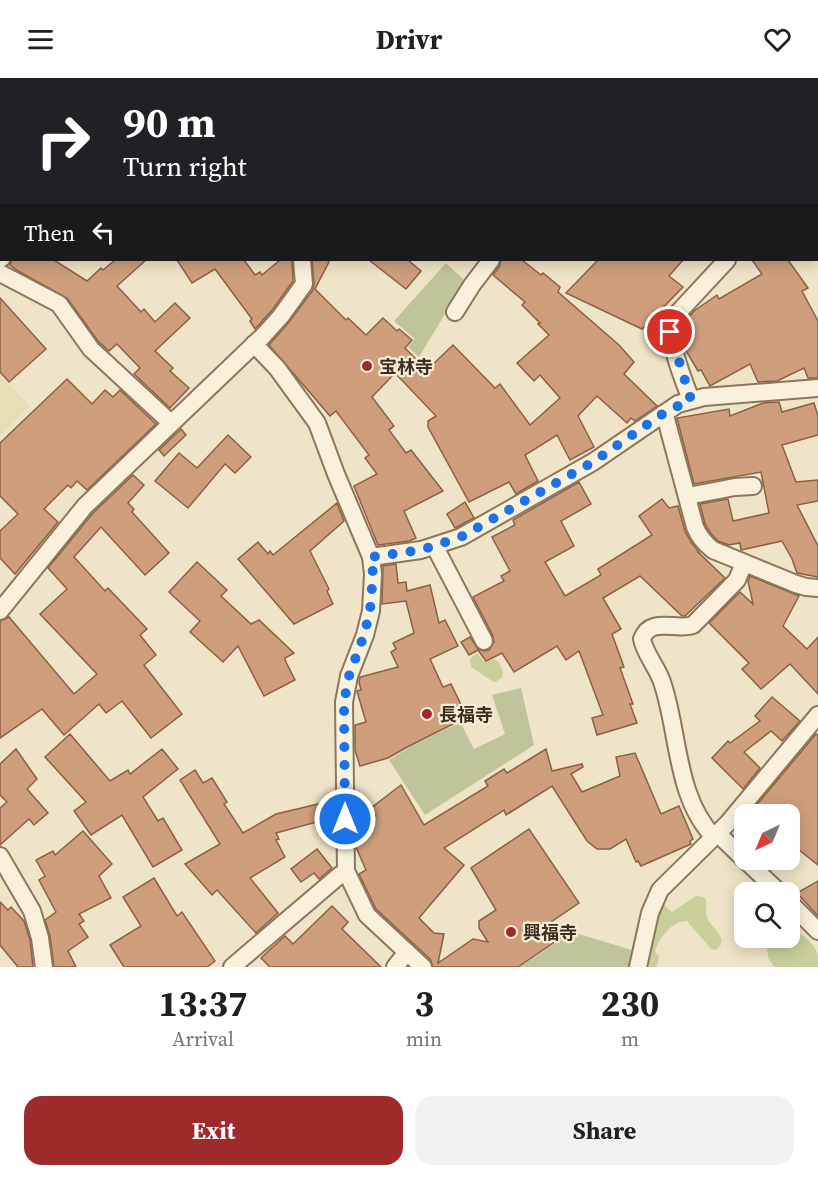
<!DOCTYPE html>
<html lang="en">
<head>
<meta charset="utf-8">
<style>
  body { margin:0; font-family:"Source Serif 4","Noto Sans JP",serif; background:#f2f2f2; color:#202124; height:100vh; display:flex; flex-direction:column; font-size:22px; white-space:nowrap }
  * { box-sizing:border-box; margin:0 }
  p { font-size:20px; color:#757577 }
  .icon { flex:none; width:33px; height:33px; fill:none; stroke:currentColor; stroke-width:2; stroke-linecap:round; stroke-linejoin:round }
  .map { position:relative; height:889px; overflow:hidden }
  .panel { display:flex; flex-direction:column; background:#fff; flex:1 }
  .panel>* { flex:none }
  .guide { position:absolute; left:0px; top:0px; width:819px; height:183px; box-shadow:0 3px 15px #0003; background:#202124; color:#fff; overflow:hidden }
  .needle { width:39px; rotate:224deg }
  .controls { position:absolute; left:734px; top:726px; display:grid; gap:12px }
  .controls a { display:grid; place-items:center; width:66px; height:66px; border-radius:12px; background:#fff; box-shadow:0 3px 15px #0003; font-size:30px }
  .pin { position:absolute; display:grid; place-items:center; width:51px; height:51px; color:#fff; margin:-26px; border:3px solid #fff; border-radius:50%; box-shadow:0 2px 6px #0007 }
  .me { position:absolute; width:66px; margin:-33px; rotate:0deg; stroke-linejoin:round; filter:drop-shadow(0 0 4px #0008) }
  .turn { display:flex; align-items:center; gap:21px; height:126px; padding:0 24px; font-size:27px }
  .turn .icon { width:78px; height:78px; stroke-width:2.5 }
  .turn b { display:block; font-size:42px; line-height:51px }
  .then { display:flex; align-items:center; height:57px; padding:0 24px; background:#0003; gap:12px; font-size:22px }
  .eta { display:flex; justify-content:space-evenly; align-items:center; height:102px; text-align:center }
  .eta b { font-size:36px; font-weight:700; line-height:42px }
  .cta { display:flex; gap:12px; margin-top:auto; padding:12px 24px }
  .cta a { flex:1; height:69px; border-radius:18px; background:#9e2a2b; color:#fff; font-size:24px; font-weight:700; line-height:69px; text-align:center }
  .cta a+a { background:#f2f2f2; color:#202124 }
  header { display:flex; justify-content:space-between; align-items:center; height:78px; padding:0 24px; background:#fff; font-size:27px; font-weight:700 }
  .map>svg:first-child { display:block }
</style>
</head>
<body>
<header><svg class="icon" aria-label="menu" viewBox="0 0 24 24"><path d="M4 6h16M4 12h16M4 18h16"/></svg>Drivr<svg class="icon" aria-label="heart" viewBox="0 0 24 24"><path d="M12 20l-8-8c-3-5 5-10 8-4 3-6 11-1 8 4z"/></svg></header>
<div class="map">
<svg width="818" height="889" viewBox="0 0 818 889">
  <rect width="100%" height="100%" fill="#f0e4c8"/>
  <polygon fill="#e6deb5" points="0,297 30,328 0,358"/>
  <g fill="#c9cf9b">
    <path d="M477,575L485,584L494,581C501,584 504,593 502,600L495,604L492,603L471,589L470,581Z"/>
    <path d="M696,818C714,818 703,831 707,840C712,851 731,861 716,872L711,871L687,843C672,843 660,859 655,873L659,879L657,889H647L661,829L664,827L672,834Z"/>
    <path d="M789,852C800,853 812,863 817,874C818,878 818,884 818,889H774L768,879L767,869L776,860H789Z"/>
  </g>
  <g fill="#bfc49a">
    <polygon points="446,185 465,203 419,279 408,269 415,261 394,243"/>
    <polygon points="521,610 534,667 425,737 389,682 411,668 460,644 474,671 505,656 492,617"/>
    <polygon points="572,854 632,872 629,889 520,889"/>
  </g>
  <g fill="#cf9f7d" stroke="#8d5f41" stroke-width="1.5">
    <polygon points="12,182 54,182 87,203 101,190 103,192 115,182 146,182 117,208 141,234 144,231 155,244 175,225 190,240 155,273 173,290 170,293 189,310 170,330 134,296 140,290 117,266 109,273 98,263 67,220 20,194 10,187"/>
    <polygon points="177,182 244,182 255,197 260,194 262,197 280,182 292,182 293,203 273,231 255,251 250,243 252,241 215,191 192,205"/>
    <polygon points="312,182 330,182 315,211 346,242 348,240 366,257 383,240 397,253 399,251 412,262 405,270 427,292 453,267 495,310 500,306 530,347 560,320 540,297 534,303 517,285 549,257 538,246 540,245 522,227 525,224 493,197 500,188 501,182 522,182 541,197 543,195 560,209 558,214 619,267 634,284 624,296 657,328 635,343 631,340 627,345 597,318 578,338 594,369 570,382 557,357 525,377 538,403 516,416 509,404 469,424 428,349 428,343 436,338 395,295 372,319 394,348 389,352 406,375 411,372 443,413 404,433 416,460 409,463 378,467 354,408 377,396 365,380 369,377 336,333 330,338 269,267 289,244 313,212 314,205"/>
    <polygon points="369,182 408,182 421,193 406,211"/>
    <polygon points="598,182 683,182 669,198 683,209 642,251 566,215"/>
    <polygon points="752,182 788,182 808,210 802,213 818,243 818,300 808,300 804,290 777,303 758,304 750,286 710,308 701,292 698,293 685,271 682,248 694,233 717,217 719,221 762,196"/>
    <polygon points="0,220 46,271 9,304 0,294"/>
    <polygon points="67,301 92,326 105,312 113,319 120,312 156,346 87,412 77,403 71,410 68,407 44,431 58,444 15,496 0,480 0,453 18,436 0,418 0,365"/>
    <polygon points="779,324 782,334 814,325 818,338 818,357 782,367 796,404 818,402 818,423 797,427 818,468 818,499 797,495 792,481 782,463 741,472 740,465 729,467 718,463 712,457 705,446 700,426 728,421 733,443 769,435 761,394 694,406 677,340 729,331 730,338 763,325"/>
    <polygon points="181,351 186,357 164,378 159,372"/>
    <polygon points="228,357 251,379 235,395 225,386 188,430 155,403 179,375 197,390"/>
    <polygon points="133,397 144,407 128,425 134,431 132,434 169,475 145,497 101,449 74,479 105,513 108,510 147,551 140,557 156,577 144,587 182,636 151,660 122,623 106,635 99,626 64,657 42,631 0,660 0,543 9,539 74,616 97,596 40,536 67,511 48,490 93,435"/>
    <polygon points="579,404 591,426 561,443 574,468 545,484 565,518 601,497 598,491 652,457 639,438 662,421 669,430 678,428 685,453 691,464 699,474 698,474 725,500 685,538 682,538 640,498 603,520 621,551 612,556 624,589 620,590 633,626 630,626 637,645 597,657 592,640 603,637 579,573 566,582 557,568 514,594 502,575 486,583 478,572 469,577 461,564 470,559 478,571 484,573 489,572 494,564 493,558 473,519 504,503 501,498 510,493 492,459 515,447 513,442"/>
    <polygon points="465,424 474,440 455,450 447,436"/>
    <polygon points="337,425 344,443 310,473 329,511 327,513 333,526 294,546 238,481 258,464 268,476 270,473 273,477"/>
    <polygon points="197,484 227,512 221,518 251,546 259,542 294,575 285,580 285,582 295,602 264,618 238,568 223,584 190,554 200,543 169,514"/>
    <polygon points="396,486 398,505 406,504 407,513 430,507 439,545 445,542 458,568 430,581 443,609 451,606 467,639 407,669 388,680 360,688 355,672 355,647 366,644 357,613 361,612 359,604 360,599 398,589 391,574 396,571 393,565 414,555 406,523 382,526 383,488"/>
    <polygon points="750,498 799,518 783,548 807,571 818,559 818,616 790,586 761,611 742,591 749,585 709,545 740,514 753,526 748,503"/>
    <polygon points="772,619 800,643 782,663 771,653 744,674 760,690 743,711 712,680 728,663 730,665 760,643 755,638"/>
    <polygon points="70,656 110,703 128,692 130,696 162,671 178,691 143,719 158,743 163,740 182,772 153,789 122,737 91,757 74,733 86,724 45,679"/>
    <polygon points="816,656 818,657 818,787 789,764 789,736 749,736"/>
    <polygon points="16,671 37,701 27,711 48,735 34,747 29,741 0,767 0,730 7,724 0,717 0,686"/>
    <polygon points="546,671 552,693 582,686 583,689 571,696 582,714 620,698 616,679 635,675 661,736 679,728 693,761 690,763 691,766 641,788 638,783 636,784 626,761 610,771 597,771 587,763 552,708 506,737 504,732 444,770 464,787 419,840 434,855 444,856 438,885 473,861 488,864 479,850 479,843 496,832 471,790 529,751 579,825 551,844 575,850 518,889 433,889 430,881 376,831 359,796 366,792 356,769 356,746 376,738 371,730 401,707 424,747 488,708 485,703 504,691 507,695"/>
    <polygon points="195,692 203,705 212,700 227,724 224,726 243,755 276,736 335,722 335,739 276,755 279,761 276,762 285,779 250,800 278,835 256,855 217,812 212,817 185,786 220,766 180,702"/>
    <polygon points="83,753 112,786 99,798 111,820 79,836 84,843 79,846 88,859 68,873 76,889 54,889 50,858 45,842 56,834 39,802 45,798 36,782 53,773 55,777"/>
    <polygon points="317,771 332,790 319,801 314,795 301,804 291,791"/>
    <polygon points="154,800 177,838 182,834 215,883 207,889 124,889 110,867 141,848 123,819"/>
    <polygon points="818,803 818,838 797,815"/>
    <polygon points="0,824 8,832 11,829 24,843 30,862 33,889 18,889 0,867"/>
    <polygon points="332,828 348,844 342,851 381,889 270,889 261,880 285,858 293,866"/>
  </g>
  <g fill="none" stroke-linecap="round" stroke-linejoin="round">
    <g stroke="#8d765c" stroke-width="20">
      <g id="street">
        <polyline points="274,0 275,2"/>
        <polyline points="667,0 668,2"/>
        <polyline points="17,2 20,0"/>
        <polyline points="238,2 240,0"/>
        <polyline points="468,2 471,0"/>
        <polyline points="0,14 2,13"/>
        <polyline points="818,151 818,152"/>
        <polyline points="0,181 2,180"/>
        <polyline points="0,195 59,226 91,271 171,345"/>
        <polyline points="455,234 472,207 491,182"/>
        <polyline points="254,266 277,290 317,345 336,396 371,479 373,496 371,533 365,557 349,598 344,624 346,793 367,837 423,889"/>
        <path d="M691,322C684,303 663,255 675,238L727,182"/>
        <path d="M663,336L666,341L695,449C699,459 704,465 713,472L796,506L806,509L818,510"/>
        <polyline points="688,418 735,409 753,408"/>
        <polyline points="435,469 484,563"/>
        <polyline points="371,479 421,472 461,459 593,384 678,326 704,319 818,310"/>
        <polyline points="0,533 85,428 263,258 281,238 304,206 302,182"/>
        <polyline points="717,755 744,781"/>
        <path d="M714,759C676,720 679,656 663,607C659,591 645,577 642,561C650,538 677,553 693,547L737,502L744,485"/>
        <polyline points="0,778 32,833 40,860 44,889"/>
        <polyline points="745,782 779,814"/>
        <polyline points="789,824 818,853"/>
        <polyline points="232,889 340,797 346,795"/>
        <polyline points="395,889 407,874"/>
        <polyline points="638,889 650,835 660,812 728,745 818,637"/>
      </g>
    </g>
    <use href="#street" stroke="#faf1dc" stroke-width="16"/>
  </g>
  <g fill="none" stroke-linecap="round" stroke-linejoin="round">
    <polyline stroke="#1a73e8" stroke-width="10" stroke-dasharray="0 18" points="345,741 344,624 349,598 364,557 370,533 373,496 371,479 421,472 461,459 593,384 667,333 691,322 670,254"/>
  </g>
  <g fill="#9e2a2b" stroke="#f7eed8" stroke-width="2">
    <circle cx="367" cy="288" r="6"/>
    <circle cx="427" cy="636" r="6"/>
    <circle cx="511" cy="854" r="6"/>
  </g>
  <g text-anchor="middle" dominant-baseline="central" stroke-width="4.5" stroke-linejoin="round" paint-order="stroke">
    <g font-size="18" font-weight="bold" fill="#3d2e20" stroke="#f7eed8" text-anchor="start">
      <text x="379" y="288">宝林寺</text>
      <text x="439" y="636">長福寺</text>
      <text x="523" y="854">興福寺</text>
    </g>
  </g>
</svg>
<div class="controls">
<a><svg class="needle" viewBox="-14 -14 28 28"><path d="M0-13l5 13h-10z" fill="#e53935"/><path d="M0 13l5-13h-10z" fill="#757577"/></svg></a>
<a><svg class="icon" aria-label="search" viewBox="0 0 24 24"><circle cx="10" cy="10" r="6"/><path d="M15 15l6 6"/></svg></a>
</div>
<div class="pin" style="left:670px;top:254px;background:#d93025"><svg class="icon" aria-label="arrive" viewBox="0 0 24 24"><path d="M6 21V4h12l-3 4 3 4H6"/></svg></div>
<svg class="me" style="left:345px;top:741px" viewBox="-20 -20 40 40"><circle r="17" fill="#1a73e8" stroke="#fff" stroke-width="3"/><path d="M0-11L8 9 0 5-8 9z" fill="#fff"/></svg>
<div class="guide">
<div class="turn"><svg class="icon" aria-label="right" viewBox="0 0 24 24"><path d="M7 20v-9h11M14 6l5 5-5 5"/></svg><div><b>90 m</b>Turn right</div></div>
<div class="then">Then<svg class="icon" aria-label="left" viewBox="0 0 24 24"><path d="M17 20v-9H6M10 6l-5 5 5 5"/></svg></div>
</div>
</div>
<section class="panel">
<div class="eta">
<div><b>13:37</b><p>Arrival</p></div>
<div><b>3</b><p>min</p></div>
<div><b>230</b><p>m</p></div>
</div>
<div class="cta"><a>Exit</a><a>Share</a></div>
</section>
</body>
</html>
